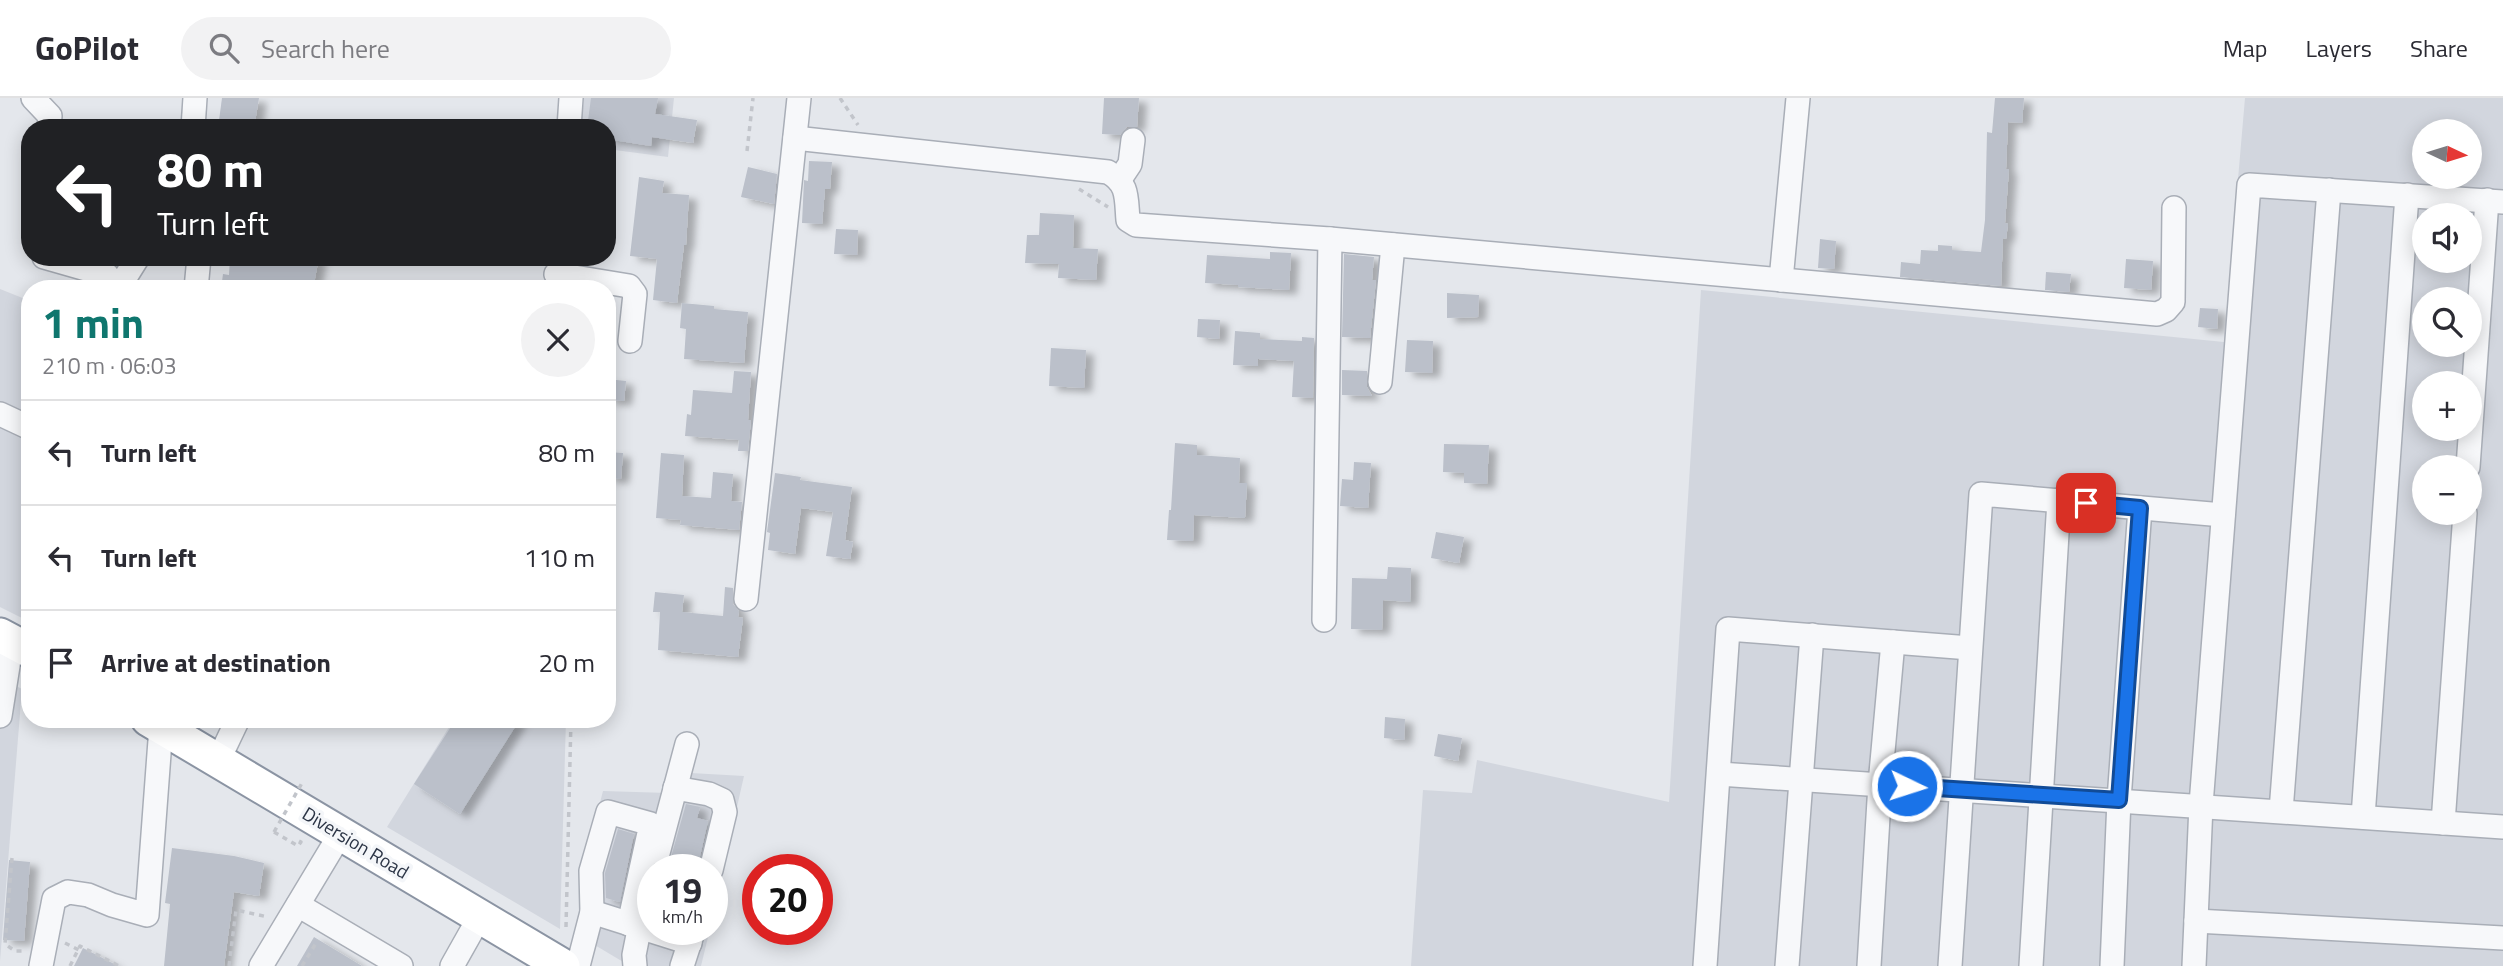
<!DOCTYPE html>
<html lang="en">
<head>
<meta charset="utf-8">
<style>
  body { margin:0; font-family:"Titillium Web",sans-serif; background:#f2f2f3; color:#2b2b33; height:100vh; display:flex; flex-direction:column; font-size:26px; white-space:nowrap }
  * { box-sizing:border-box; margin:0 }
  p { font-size:23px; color:#7c7c81 }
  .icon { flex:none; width:38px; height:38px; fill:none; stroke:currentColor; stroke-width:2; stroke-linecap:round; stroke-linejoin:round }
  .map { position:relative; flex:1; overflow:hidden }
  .sheet { position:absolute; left:21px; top:182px; width:595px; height:448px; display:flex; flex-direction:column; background:#fff; border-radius:28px; box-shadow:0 4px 18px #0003 }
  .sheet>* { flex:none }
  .top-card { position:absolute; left:21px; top:21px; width:595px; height:147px; border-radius:28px; box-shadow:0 4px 18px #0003; background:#202124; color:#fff; overflow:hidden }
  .needle { width:46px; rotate:94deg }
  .fabs { position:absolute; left:2412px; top:21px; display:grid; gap:14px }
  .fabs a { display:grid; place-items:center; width:70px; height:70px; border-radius:50%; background:#fff; box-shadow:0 4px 18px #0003; font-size:35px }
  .speed { position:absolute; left:637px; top:756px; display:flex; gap:14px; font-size:35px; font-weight:700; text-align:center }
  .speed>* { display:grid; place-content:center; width:91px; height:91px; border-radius:50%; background:#fff; box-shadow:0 4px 18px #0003; line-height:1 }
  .speed small { font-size:18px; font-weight:400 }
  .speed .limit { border:10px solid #d22; background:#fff; color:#111 }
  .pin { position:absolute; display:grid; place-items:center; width:60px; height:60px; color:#fff; margin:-30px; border-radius:14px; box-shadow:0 4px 10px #0006 }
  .me { position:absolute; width:77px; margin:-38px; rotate:94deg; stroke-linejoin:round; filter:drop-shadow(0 0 5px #0008) }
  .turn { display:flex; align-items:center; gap:24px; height:147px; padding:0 21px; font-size:32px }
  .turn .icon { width:91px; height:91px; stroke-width:2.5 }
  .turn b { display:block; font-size:49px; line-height:60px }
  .round { display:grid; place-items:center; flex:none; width:74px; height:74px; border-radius:37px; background:#f2f2f3 }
  .summary { display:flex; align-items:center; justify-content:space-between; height:119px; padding:0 21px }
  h1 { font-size:42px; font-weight:700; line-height:52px; color:#0f766e }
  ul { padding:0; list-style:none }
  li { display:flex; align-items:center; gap:21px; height:105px; padding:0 21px; border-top:2px solid #e1e1e2 }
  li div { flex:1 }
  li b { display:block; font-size:26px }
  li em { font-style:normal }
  header { display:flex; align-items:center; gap:42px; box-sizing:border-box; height:98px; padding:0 35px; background:#fff; border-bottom:2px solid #e1e1e2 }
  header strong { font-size:33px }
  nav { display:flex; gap:38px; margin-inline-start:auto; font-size:24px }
  .search { width:490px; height:63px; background:#f2f2f3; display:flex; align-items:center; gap:18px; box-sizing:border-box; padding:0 24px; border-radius:38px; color:#7c7c81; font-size:26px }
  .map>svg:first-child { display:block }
</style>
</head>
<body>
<header>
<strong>GoPilot</strong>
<div class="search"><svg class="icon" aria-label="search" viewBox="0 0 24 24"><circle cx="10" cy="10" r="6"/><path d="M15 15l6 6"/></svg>Search here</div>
<nav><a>Map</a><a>Layers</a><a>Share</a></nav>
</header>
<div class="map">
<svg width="2503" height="868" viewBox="0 0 2503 868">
  <defs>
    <filter id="shadow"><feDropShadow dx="8" dy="4.5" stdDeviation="3.5" flood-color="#0004"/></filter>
  </defs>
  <rect width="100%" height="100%" fill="#e4e7ec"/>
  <g fill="#d2d6de" fill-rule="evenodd">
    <polygon points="584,0 674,0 668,59 607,51 607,30 581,30"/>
    <path d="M2245,0H2503V868H1411L1423,692L1472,695L1477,662L1669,704L1701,192L2224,244ZM2424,33H2469V79H2424ZM2424,117H2469V163H2424ZM2424,201H2469V247H2424ZM2424,285H2469V331H2424ZM2424,369H2469V415H2424Z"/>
    <polygon points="0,191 30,203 30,524 0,509"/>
    <polygon points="0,580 22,591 0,863"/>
    <polygon points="454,621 566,621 560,831 387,729"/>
    <polygon points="673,674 744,678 712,819 712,772 653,772 653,831 710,831 701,868 630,868 583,840 583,771 603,693 668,695"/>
  </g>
  <g fill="#bbc0ca" filter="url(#shadow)">
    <polygon points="222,0 259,0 254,30 218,30"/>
    <polygon points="591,0 658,0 655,16 697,22 693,45 652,39 651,48 607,41 607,30 587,30"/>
    <polygon points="1104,0 1139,0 1137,29 1127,29 1120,37 1102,36"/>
    <polygon points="1995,0 2024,0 2022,25 2008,24 2006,71 2009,71 2005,125 2008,126 2006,141 2003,140 2001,188 1900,179 1901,164 1920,166 1921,152 1938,153 1938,147 1952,148 1952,152 1981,154 1985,122 1987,34 1992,35"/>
    <polygon points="809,63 832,64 830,91 825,91 822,126 802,125 804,82 808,83"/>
    <polygon points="748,69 777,76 774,106 741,99"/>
    <polygon points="639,79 664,83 662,95 689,97 686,147 684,147 677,205 653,202 657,161 630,158"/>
    <polygon points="1040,115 1074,117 1073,150 1098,151 1096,182 1058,180 1059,166 1025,165 1027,137 1039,137"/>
    <polygon points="836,131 858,132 857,157 834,156"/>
    <polygon points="1820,141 1836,143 1834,171 1818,170"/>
    <polygon points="1270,154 1291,155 1289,192 1238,189 1238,187 1205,185 1207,157 1270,161"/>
    <polygon points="1344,156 1374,159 1372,182 1376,182 1370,240 1342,239"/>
    <polygon points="230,159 319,159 313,191 266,183 265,191 221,191 223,176 229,177"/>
    <polygon points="2126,161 2153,163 2151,192 2124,190"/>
    <polygon points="2046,174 2071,176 2069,194 2045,192"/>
    <polygon points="1447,195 1479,197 1478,219 1447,220"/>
    <polygon points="682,205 714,208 714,211 748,214 744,265 684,261 686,231 680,230"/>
    <polygon points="2200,210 2218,211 2217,231 2198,229"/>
    <polygon points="1198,221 1220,222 1219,241 1197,239"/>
    <polygon points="1235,233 1260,235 1260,241 1302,243 1302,239 1314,240 1313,300 1292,299 1294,263 1258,261 1258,268 1233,267"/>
    <polygon points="1407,242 1433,243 1432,275 1405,274"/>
    <polygon points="1051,250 1086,252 1084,290 1049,288"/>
    <polygon points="1342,272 1367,273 1367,289 1372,298 1342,297"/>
    <polygon points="734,273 751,274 748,322 751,322 748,353 738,353 739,342 685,338 687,316 691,317 693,292 732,295"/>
    <polygon points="607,281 626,283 624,303 607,302"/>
    <polygon points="1175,345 1197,347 1197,357 1240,360 1239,385 1247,385 1245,420 1194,417 1193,443 1167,442 1169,412 1171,412"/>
    <polygon points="1444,346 1489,347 1487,386 1464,385 1464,375 1443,374"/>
    <polygon points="607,354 623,355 621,381 607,380"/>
    <polygon points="661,355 684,357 682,398 711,400 713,374 733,376 731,403 742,404 739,432 680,427 681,422 656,420"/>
    <polygon points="1354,364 1371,365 1368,410 1340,408 1342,381 1353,382"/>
    <polygon points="775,375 801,379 800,382 852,389 845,442 853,444 850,461 826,458 833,414 801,410 795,456 768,452 770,435 767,434"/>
    <polygon points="1436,434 1464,439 1459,465 1431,460"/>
    <polygon points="1388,469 1411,470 1410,504 1383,502 1382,532 1351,531 1352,480 1387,481"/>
    <polygon points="725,489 733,490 733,506 739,513 738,519 743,520 738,559 658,552 660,514 653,514 655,494 684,497 682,514 723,518"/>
    <polygon points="1385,619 1405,621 1404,642 1384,640"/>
    <polygon points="456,621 520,621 460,716 414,686"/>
    <polygon points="1438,636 1462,640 1458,663 1434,658"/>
    <polygon points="686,706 700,709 697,720 708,723 697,772 655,772 656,769 667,765 671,759"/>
    <polygon points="618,731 634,736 620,804 606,800 605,775"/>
    <polygon points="172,750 234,758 264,765 259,798 234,794 224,868 164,868 170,806 165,805"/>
    <polygon points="9,762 30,764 24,843 3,842"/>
    <polygon points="314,839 362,868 297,868"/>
    <polygon points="83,850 118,868 74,868"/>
  </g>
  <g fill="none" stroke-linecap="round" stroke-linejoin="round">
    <g stroke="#a9aeb7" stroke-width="26">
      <g id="minor">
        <polyline points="33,0 50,18 49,30"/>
        <polyline points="193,30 195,0"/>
        <polyline points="569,30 571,0"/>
        <path d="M795,40L1108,74C1129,86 1126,100 1128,122L1136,127L1330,141L2157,216L2166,212L2173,204L2174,110"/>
        <polyline points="1120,81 1130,66 1133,42"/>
        <polyline points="44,159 107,177 115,191"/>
        <polyline points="556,176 629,188 635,196 630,243"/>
        <polyline points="1781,182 1798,0"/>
        <polyline points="118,191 138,159"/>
        <polyline points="196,191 199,159"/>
        <polyline points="1380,284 1393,147"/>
        <polyline points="0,316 30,330"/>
        <polyline points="2468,369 2487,102"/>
        <polyline points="746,501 799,0"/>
        <polyline points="1324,522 1330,141"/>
        <polyline points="0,618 12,543"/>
        <polyline points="218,663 238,621"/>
        <polyline points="1719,676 2503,729"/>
        <polyline points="675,690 709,696 722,702 725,714 711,772"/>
        <polyline points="2281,713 2329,92"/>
        <polyline points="2363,719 2407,97"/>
        <polyline points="2443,725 2465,415"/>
        <polyline points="658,755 687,646"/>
        <polyline points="298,807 401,868"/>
        <polyline points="592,814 690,845"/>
        <polyline points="2196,823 2503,840"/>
        <polyline points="41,868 54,801 68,794 88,797 112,807 147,817 161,629 166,621"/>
        <polyline points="261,868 341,735"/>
        <polyline points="452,868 479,820"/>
        <polyline points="578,868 592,814 591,773 608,714 651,726 629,826"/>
        <polyline points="635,868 634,857 642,817"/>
        <polyline points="682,868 694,831"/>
        <polyline points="1705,868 1728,531 1970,550"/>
        <polyline points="1787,868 1812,537"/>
        <polyline points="1869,868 1880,686 1893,544"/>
        <polyline points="1950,868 1981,396 2223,417"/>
        <polyline points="2031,868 2059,402"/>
        <polyline points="2112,868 2119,702 2140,410"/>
        <polyline points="2194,868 2201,707 2249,87 2503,104"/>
      </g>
    </g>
    <g stroke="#8b94a3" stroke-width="37">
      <g id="highway">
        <polyline points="0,537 30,553"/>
        <polyline points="148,621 563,868"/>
      </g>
    </g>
    <g stroke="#c2c5cb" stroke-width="3.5" stroke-dasharray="5 5" stroke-linecap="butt">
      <polyline points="840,0 858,27"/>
      <polyline points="747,53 753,0"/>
      <polyline points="1079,91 1108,109"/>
      <polyline points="274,734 298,748 301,744 297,742"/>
      <polyline points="12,760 5,846 15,853 24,853"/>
      <polyline points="566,829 571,621"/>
      <polyline points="65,845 79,852"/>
      <polyline points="70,868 80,848 119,868"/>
      <polyline points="229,868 236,812 268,819"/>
      <polyline points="302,868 318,842"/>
    </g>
    <use href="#minor" stroke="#f7f8fa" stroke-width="23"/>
    <use href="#highway" stroke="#fff" stroke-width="33"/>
    <polyline stroke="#c2c5cb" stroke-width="3.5" stroke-dasharray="5 5" stroke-linecap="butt" points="274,734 302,685"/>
  </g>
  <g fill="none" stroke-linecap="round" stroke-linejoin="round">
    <g stroke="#114b97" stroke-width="18">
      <polyline id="route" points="1907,688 2119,702 2140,410 2086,405"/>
    </g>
    <use href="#route" stroke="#1a73e8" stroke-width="12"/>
  </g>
  <g text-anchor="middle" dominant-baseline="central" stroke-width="7" stroke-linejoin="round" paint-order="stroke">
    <g font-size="19" fill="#2b3445" stroke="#f4f6f9">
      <text transform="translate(356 744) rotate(31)">Diversion Road</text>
    </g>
  </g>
</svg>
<div class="fabs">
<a><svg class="needle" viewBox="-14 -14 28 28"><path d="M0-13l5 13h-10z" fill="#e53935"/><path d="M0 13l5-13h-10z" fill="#7c7c81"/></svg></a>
<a><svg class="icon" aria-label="sound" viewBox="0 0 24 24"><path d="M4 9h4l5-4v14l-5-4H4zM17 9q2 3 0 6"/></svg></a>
<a><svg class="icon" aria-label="search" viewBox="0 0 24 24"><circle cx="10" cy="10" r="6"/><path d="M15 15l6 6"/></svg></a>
<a>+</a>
<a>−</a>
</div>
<div class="speed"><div>19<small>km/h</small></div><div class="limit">20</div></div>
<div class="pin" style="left:2086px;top:405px;background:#d93025"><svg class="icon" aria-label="arrive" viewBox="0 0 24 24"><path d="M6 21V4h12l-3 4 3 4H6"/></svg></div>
<svg class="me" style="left:1907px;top:688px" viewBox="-20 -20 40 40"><circle r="17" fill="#1a73e8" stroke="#fff" stroke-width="3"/><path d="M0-11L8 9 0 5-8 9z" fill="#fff"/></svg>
<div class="top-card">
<div class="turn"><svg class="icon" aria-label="left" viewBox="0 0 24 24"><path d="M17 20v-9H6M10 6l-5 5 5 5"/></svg><div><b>80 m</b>Turn left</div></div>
</div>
<section class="sheet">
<div class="summary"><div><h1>1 min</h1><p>210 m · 06:03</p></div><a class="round"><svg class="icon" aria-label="close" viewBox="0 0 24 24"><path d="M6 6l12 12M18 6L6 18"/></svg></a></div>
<ul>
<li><svg class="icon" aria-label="left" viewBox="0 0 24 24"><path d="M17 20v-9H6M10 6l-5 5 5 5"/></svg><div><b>Turn left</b></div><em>80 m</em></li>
<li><svg class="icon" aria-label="left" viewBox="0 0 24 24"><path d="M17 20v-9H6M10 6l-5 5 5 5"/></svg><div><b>Turn left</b></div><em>110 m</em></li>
<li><svg class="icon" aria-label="arrive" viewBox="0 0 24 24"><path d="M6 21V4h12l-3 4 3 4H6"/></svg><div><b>Arrive at destination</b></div><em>20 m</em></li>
</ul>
</section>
</div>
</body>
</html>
